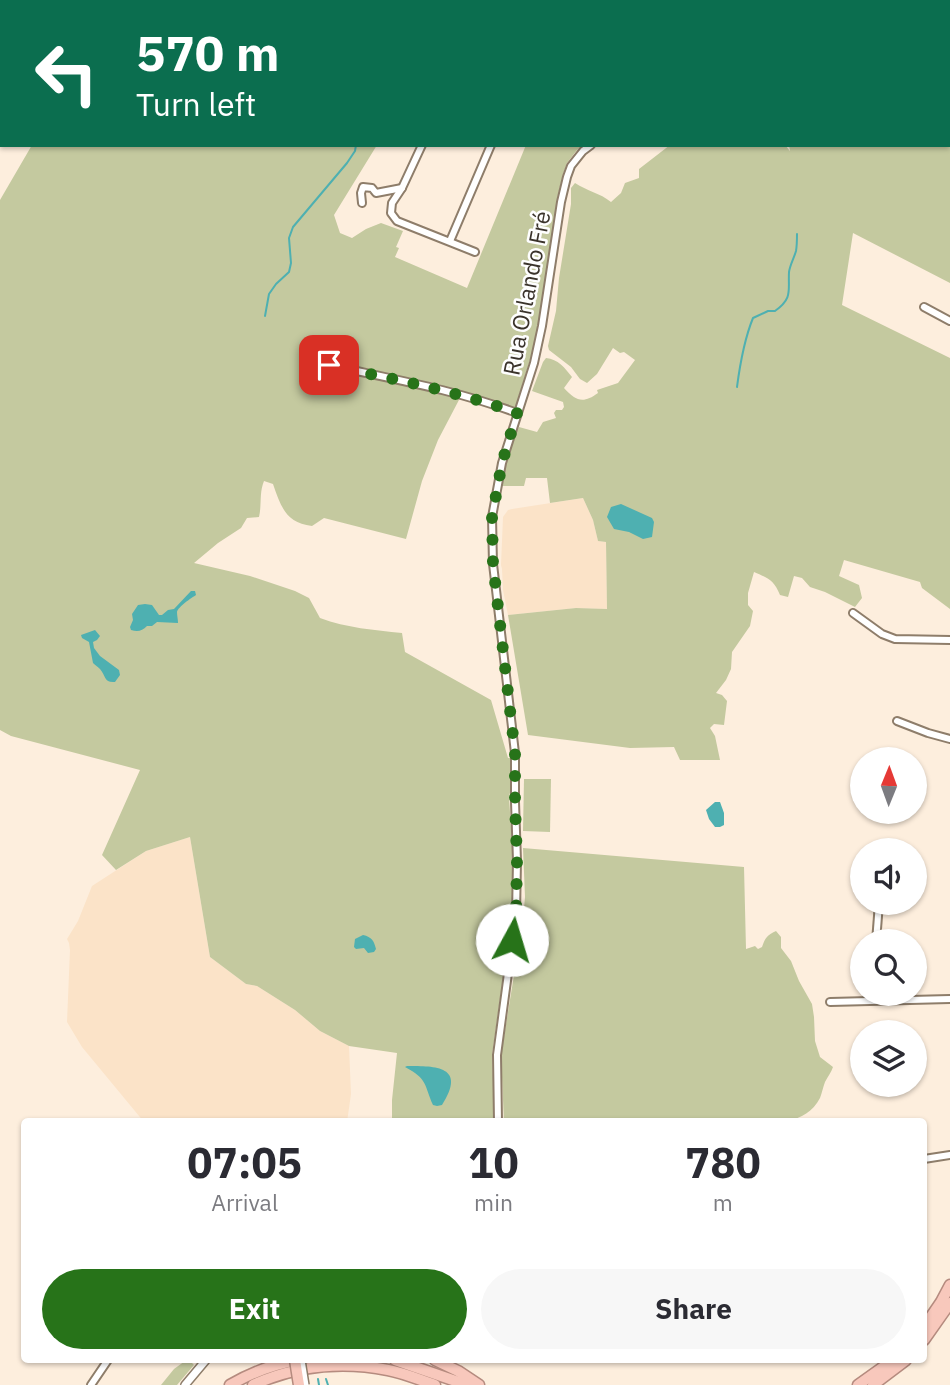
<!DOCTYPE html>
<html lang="en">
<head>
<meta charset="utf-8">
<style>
  body { margin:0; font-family:"IBM Plex Sans",sans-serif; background:#f7f7f7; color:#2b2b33; height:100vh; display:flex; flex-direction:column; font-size:26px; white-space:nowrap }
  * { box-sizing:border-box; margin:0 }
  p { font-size:23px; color:#7c7c81 }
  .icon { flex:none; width:38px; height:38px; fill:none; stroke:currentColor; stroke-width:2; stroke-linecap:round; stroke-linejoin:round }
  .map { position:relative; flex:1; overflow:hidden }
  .drawer { position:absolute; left:21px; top:1118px; width:906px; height:245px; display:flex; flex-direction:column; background:#fff; border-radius:7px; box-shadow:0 2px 5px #0004 }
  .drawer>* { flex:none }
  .top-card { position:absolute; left:0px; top:0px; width:950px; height:147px; box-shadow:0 2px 5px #0004; background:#0b6e4f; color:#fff; overflow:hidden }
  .needle { width:46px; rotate:1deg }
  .buttons { position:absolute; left:850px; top:747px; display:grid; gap:14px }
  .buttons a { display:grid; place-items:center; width:77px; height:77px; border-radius:50%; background:#fff; box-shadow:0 2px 5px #0004; font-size:35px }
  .pin { position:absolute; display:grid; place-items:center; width:60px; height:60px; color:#fff; margin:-30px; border-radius:14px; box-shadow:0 4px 10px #0006 }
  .me { position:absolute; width:77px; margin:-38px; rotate:6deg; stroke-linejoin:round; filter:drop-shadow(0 0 5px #0008) }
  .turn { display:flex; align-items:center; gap:24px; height:147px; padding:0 21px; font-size:32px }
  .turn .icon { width:91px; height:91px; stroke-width:2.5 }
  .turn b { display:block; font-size:49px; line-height:60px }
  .eta { display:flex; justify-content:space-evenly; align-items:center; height:119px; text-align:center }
  .eta b { font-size:42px; font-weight:800; line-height:49px }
  .action { display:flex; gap:14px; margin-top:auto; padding:14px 21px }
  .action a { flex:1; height:80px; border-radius:42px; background:#277319; color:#fff; font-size:28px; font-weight:800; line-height:80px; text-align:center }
  .action a+a { background:#f7f7f7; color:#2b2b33 }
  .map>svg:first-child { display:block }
</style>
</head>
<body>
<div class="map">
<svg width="950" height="1385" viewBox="0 0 950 1385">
  <rect width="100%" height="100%" fill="#fdeedd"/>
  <g fill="#fbe3c8">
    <polygon points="583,498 593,520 598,541 606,542 607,609 576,608 508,615 503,590 502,569 501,565 503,517 508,510 512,509"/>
    <polygon points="190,837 210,957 246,984 257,986 295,1010 320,1031 349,1046 351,1094 347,1122 144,1122 82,1047 67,1022 70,950 69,943 67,939 78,921 92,886 146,851"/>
  </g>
  <g fill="#c4c99f">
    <polygon points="330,0 468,0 467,2 331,2"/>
    <path d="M799,0H950V283L853,233L842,305L950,358V609L922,588L920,582L844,560L839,576L859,585L862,598L855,607L825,592L810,587L802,578L794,576L788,597L780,595C774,580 768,578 754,572L748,593V605L753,611L750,626L732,652L731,669L726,680L716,693L722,695L727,701L724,725L714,724L710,728L715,736L720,760H680L674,747L630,748L528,735L508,615L576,608L607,609L606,542L598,541L593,520L583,498L550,503L547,478H526L524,486H502C502,466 509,444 519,427L537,432L543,422L556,418L554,413L556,410H562L564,407L563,402L532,391L543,362L546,358C558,359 565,368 572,377L564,388C576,401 583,404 598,393L597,390L618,383L635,360L624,352L620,353L613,348L597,374L587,383L580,379L571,367L549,350L548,346L556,311L559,278L571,204V188L575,183C587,191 600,193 611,202L621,193L625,183L639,178V169L670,145H785L790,151L789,145H948V2H799Z"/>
    <path d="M32,145H377L334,215L340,233L352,238L366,229L381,223L403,231L396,247L399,248L395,257L467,288L526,145H583L577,150L567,163L563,174L557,199L539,323L530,360L515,408L461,391L329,361L310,358L311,365L410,386L460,398L438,440L422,481L406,539L324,518L312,526C286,523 281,507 273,484L264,481C259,493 262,504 259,517L247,518L241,528L218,543L194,563L250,576L295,591L309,598L320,618C347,628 374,630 402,633L405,652L491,700L508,758H512V784L509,797L513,858L512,914L492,1055L495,1122H392V1100L397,1053L349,1046L320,1031L295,1010L257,986L246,984L210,957L190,837L146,851L116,870L102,855L140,770L11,736L0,730V200Z"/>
    <polygon points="524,779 551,779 550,832 523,831"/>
    <path d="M523,848L744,867L746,949L755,946L758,949L762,947C765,938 767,935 776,931L781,937V948L791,961L799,981L812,1004L814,1017L815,1041L820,1057L833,1067C831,1073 828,1076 825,1082C823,1087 822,1093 820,1098C813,1112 801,1117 788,1122H504L501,1055L523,920L525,897Z"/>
    <polygon points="185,1361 191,1362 194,1365 177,1385 161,1385 174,1369"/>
  </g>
  <g fill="#4eb0b1">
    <polygon points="621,504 652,518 654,522 652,537 643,539 629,532 614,529 607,517 611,507"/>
    <path d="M191,591H195L196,595C191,598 178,607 177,612C177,616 178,619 178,623L157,622L152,626H147C142,631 138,632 131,630L130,627L133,620L132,614L138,605L145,604L152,605L159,615H162L168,610L174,609Z"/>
    <path d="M95,630L100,636L97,640L93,642L94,648L100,656L119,670L120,675L115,682C104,683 106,676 100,669C98,667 95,665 93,663L89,642L82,638L81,635Z"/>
    <polygon points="715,802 720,802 724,813 724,825 720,827 715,827 709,819 706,810"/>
    <path d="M363,935C372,937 374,941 376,949L374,952L368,953L364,948L356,949L354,947L355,939Z"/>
    <path d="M407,1066C436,1066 467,1066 442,1105L437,1106L433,1105C424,1085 428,1079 405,1067Z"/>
  </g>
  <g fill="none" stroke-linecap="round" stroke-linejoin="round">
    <g stroke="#4eb0b1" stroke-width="2">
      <polyline points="393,2 394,0"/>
      <polyline points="265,316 269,294 276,284 289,272 291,263 289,238 293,227 347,163 355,151 356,145"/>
      <path d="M737,387C740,364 744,340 753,318L768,311H775C793,298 788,291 789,272C790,265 794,258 796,251C797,245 797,239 797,234"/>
      <polyline points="318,1379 319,1385"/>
      <polyline points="326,1379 328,1385"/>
    </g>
    <g stroke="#8e7d6a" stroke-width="10">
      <g id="minor">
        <polyline points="660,0 665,2"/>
        <polyline points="482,2 483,0"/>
        <polyline points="551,2 552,0"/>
        <polyline points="623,2 624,0"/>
        <polyline points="706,2 706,0"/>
        <polyline points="422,145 402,188 392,203 391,213 397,221 475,252"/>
        <polyline points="362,203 361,193 363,187 372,188 376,193 402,188"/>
        <polyline points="450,241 491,145"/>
        <polyline points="924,307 950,321"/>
        <path d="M329,365C392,379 456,390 517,413"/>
        <polyline points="853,613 882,634 895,639 950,640"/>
        <polyline points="897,721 928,733 950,739"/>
        <polyline points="876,942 879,903"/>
        <polyline points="830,1002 950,999"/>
        <polyline points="498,1122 497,1055 516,914 517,861 515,802 515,753 493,564 492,517 502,463 534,363 542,326 561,202 567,177 571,166 583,151 591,145"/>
        <polyline points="924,1159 950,1155"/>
        <polyline points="91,1385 108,1360"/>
      </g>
    </g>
    <g stroke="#8e7d6a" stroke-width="10">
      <polyline id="tertiary" points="185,1385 206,1360"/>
    </g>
    <g stroke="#b58b7f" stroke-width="13">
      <g id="trunk">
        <polyline points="924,1327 941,1302 950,1285"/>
        <polyline points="924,1340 950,1303"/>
        <polyline points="395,1360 467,1385"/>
        <polyline points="435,1360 458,1371 479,1385"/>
        <path d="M230,1385C251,1373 274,1364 297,1360"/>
        <path d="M253,1385C297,1365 341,1361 388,1370C404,1373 420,1380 435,1385"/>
        <polyline points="858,1385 893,1360"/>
        <polyline points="873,1385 906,1360"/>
      </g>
    </g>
    <use href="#minor" stroke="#fff" stroke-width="6"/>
    <use href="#tertiary" stroke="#fff" stroke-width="7"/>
    <use href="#trunk" stroke="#f8c8bc" stroke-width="10"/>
    <g stroke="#8e7d6a" stroke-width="10" stroke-linecap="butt">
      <polyline id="tertiary-bridge" points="301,1360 305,1385"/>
    </g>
    <g stroke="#b58b7f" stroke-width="13" stroke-linecap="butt">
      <polyline id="trunk-bridge" points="295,1360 299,1385"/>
    </g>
    <use href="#tertiary-bridge" stroke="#fff" stroke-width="7"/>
    <use href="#trunk-bridge" stroke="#f8c8bc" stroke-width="10"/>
  </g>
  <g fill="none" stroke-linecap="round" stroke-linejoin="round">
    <path stroke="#277319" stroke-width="12" stroke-dasharray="0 21.6" d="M329,365C392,379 456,391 517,413L502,463L492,517L493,564L515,753V802L517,861L516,914L512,940"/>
  </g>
  <g text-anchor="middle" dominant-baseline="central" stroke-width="5" stroke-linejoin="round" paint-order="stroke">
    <g font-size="23" fill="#3a332b" stroke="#fefefe">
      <text transform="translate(526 293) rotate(-79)">Rua Orlando Fré</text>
    </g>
  </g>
</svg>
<div class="buttons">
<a><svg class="needle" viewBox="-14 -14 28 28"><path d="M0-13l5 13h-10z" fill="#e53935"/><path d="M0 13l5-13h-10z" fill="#7c7c81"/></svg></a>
<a><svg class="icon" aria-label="sound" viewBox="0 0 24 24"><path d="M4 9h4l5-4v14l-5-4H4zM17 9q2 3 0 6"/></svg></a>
<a><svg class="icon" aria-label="search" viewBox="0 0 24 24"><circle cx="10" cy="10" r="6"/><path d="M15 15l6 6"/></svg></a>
<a><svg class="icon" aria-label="layers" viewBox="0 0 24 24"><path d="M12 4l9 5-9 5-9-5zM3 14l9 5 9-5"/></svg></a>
</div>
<div class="pin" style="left:329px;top:365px;background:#d93025"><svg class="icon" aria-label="arrive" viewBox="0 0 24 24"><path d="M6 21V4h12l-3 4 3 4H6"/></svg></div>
<svg class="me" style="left:512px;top:940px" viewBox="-20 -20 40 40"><circle r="19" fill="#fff"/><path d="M0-13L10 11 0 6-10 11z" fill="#277319"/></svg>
<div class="top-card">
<div class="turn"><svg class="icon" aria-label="left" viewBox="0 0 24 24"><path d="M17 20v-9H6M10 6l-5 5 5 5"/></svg><div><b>570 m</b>Turn left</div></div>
</div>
<section class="drawer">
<div class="eta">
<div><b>07:05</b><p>Arrival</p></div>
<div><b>10</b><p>min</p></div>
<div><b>780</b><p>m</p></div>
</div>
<div class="action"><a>Exit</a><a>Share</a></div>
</section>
</div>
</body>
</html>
